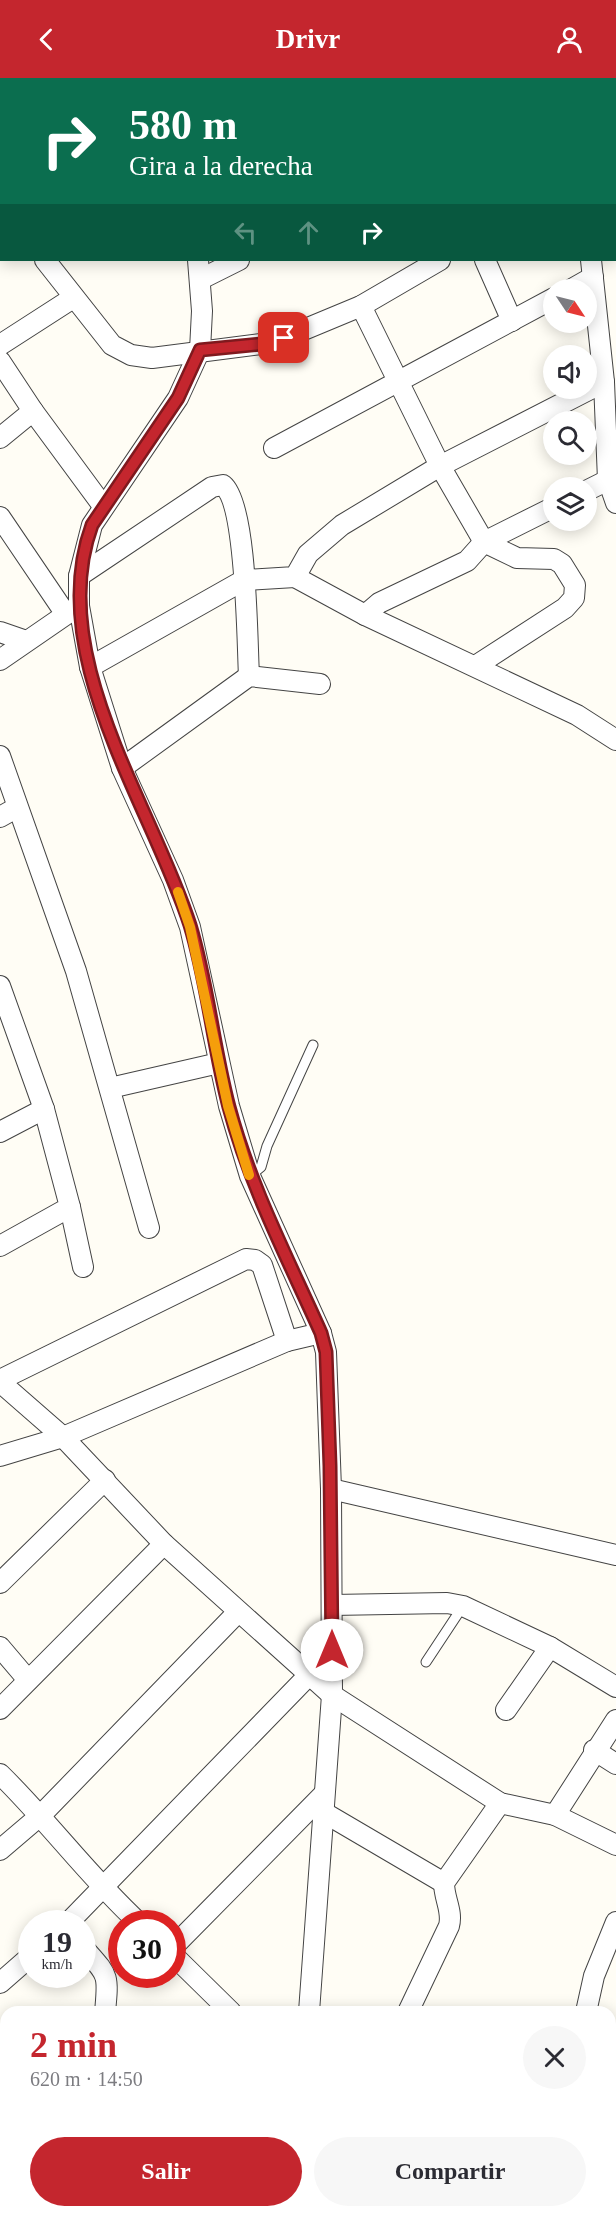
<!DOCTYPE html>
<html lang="es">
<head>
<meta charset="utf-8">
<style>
  body { margin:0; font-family:Georgia,serif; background:#f7f7f7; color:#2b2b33; height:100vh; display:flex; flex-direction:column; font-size:22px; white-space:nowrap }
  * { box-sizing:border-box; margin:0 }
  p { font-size:20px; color:#7c7c81 }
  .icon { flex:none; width:33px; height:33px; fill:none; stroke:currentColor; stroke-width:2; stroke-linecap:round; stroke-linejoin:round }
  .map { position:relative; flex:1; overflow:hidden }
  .details { position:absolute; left:0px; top:1928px; width:616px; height:212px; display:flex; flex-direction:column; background:#fff; border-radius:18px 18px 0 0; box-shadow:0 3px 15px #0003 }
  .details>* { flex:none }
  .top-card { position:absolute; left:0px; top:0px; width:616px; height:183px; box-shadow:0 3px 15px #0003; background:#0b6e4f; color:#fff; overflow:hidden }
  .needle { width:39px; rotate:125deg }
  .tools { position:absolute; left:543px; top:201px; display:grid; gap:12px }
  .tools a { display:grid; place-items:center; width:54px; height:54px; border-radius:50%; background:#fff; box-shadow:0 3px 15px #0003; font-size:30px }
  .speed { position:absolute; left:18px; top:1832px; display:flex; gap:12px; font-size:30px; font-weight:700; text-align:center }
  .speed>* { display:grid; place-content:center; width:78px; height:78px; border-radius:50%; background:#fff; box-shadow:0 3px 15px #0003; line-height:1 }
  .speed small { font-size:15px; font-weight:400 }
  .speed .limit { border:9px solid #d22; background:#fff; color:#111 }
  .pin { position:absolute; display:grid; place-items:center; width:51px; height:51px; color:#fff; margin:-26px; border-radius:12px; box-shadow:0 3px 9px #0006 }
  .me { position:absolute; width:66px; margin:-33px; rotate:0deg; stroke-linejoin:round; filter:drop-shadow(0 0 4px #0008) }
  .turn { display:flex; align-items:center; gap:21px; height:126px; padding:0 30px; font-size:27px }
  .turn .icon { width:78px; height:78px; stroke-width:2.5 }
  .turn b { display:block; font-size:42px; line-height:51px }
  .lanes { display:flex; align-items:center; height:57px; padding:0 30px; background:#0003; justify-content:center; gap:30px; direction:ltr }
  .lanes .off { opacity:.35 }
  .round { display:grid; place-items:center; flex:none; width:63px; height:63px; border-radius:32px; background:#f7f7f7 }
  .overview { display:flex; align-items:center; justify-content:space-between; height:102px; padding:0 30px }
  h1 { font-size:36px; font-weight:600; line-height:45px; color:#c4262e }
  .action { display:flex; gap:12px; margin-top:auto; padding:12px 30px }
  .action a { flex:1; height:69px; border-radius:36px; background:#c4262e; color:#fff; font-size:24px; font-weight:600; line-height:69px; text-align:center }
  .action a+a { background:#f7f7f7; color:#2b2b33 }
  header { display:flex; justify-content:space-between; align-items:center; height:78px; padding:0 30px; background:#c4262e; color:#fff; font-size:27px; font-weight:600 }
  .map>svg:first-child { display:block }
</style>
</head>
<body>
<header><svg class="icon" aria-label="back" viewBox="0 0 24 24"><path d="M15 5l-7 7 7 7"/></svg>Drivr<svg class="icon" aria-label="person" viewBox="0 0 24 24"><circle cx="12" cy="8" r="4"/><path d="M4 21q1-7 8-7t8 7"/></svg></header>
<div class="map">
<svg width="616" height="2138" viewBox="0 0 616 2138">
  <rect width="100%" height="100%" fill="#fffdf5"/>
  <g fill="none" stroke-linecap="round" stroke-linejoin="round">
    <g stroke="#444" stroke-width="11">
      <g id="service">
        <polyline points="250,1098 261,1089 267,1068 313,967"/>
        <polyline points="426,1584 463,1528"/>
      </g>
    </g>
    <g stroke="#444" stroke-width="22">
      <g id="minor">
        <polyline points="65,0 66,2"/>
        <polyline points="314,0 315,2"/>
        <polyline points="419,0 420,2"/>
        <polyline points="174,2 175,0"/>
        <polyline points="0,118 2,120"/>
        <polyline points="45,182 112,267 131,277 152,280 261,266 284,260 361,228 440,182"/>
        <polyline points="198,182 202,233 200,272 178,320 92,447 79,498 79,528 90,589 122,690 173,802 190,849 229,1028 250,1098 321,1255 326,1274 331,1411 332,1617 309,1934"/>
        <polyline points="485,182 512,243"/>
        <polyline points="591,182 604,304 608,402 616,425"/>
        <polyline points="201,201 239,182"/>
        <polyline points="570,212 593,199"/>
        <polyline points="361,228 440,388 484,464 517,480 554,481 562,486 575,507 574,520 565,530 477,587"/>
        <polyline points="0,267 73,220"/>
        <polyline points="0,283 33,333 0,360"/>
        <polyline points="33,333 103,428"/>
        <polyline points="274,370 554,220"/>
        <polyline points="586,413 608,402"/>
        <polyline points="0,439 65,535"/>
        <path d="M79,498L212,409L223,407C247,426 247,563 249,598"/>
        <polyline points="295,499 365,537 577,637 616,662"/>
        <polyline points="365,537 379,525 467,483 484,464 554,429"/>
        <polyline points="0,554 26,563"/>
        <polyline points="0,582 77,529"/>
        <polyline points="90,589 244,502 295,499 308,476 342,447 440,388 604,304"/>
        <polyline points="0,678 76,893 149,1150"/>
        <polyline points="122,690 249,598 320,606"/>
        <polyline points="0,739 16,730"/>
        <polyline points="0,908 44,1031 70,1129 0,1168"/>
        <polyline points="110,1010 219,985"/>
        <polyline points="0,1054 44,1031"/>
        <polyline points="70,1129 83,1189"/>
        <polyline points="0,1302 246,1181 255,1182 262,1187 287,1263"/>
        <polyline points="0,1304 63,1359 164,1466 332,1617 500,1725 555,1737 616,1767"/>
        <polyline points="0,1378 63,1359 287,1263 321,1255"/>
        <polyline points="331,1411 616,1477"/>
        <polyline points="0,1505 105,1402"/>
        <polyline points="332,1527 447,1525 463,1528 550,1569 616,1609"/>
        <polyline points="0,1569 28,1602"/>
        <polyline points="0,1631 164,1466"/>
        <polyline points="506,1632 550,1569"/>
        <polyline points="594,1672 616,1686"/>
        <path d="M0,1696C49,1744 89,1799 139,1845"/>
        <polyline points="323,1734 444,1805"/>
        <polyline points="555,1737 616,1642"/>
        <polyline points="0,1772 41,1737 238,1534"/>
        <polyline points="68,1845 309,1597"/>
        <path d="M82,1868C108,1898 109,1894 105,1934"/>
        <polyline points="172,1870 324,1716"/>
        <polyline points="172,1876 231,1934"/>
        <polyline points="0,1905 32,1877"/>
        <path d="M408,1934L449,1848C453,1833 444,1821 444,1805L500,1725"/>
        <polyline points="586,1934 594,1898 616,1844"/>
        <polyline points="610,1984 616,1982"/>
        <polyline points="0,2049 6,2043"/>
        <polyline points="610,2060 616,2061"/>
        <polyline points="0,2098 6,2104"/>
        <polyline points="36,2133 41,2138"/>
        <polyline points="176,2133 182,2138"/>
        <polyline points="311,2133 312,2138"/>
        <polyline points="117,2138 121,2133"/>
        <polyline points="291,2138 295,2133"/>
        <polyline points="548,2138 550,2133"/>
      </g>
    </g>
    <polyline stroke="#333" stroke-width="3" stroke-dasharray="6 3" stroke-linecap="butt" points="445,2138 447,2133"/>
    <use href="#service" stroke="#fff" stroke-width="9"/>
    <use href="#minor" stroke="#fff" stroke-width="20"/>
  </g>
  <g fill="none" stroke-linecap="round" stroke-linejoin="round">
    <g stroke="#7f191e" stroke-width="15">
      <path id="route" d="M284,260L261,266L200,272L178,320L92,447C44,577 151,726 190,847C208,906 213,969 229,1029C250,1108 288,1181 321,1255L326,1274L330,1388L332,1572"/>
    </g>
    <use href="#route" stroke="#c4262e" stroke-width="10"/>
    <polyline stroke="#f59e0b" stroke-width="10" points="178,814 190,849 228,1028 249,1097"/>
  </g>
</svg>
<div class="tools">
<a><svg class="needle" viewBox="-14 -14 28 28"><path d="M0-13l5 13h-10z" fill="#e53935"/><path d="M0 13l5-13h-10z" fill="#7c7c81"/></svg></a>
<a><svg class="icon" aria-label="sound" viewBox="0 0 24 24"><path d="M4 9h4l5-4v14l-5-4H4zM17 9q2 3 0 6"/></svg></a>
<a><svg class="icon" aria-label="search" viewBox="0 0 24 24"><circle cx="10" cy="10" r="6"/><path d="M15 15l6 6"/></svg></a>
<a><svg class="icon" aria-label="layers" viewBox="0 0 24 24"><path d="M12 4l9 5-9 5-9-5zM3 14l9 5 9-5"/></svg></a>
</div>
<div class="speed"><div>19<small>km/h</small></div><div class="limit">30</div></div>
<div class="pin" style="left:284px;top:260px;background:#d93025"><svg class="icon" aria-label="arrive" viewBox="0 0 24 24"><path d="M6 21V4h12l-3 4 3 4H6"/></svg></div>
<svg class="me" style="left:332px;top:1572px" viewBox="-20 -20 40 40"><circle r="19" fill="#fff"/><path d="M0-13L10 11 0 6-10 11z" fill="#c4262e"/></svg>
<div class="top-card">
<div class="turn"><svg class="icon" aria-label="right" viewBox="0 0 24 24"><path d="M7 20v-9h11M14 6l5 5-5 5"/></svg><div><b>580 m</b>Gira a la derecha</div></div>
<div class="lanes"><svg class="icon off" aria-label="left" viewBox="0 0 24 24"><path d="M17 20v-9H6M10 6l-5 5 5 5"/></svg><svg class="icon off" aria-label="ahead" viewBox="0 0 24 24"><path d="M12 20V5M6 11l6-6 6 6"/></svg><svg class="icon" aria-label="right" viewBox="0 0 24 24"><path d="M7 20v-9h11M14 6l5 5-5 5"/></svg></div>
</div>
<section class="details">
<div class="overview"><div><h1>2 min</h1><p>620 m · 14:50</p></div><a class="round"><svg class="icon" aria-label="close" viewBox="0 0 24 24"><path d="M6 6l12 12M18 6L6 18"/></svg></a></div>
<div class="action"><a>Salir</a><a>Compartir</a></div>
</section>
</div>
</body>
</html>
